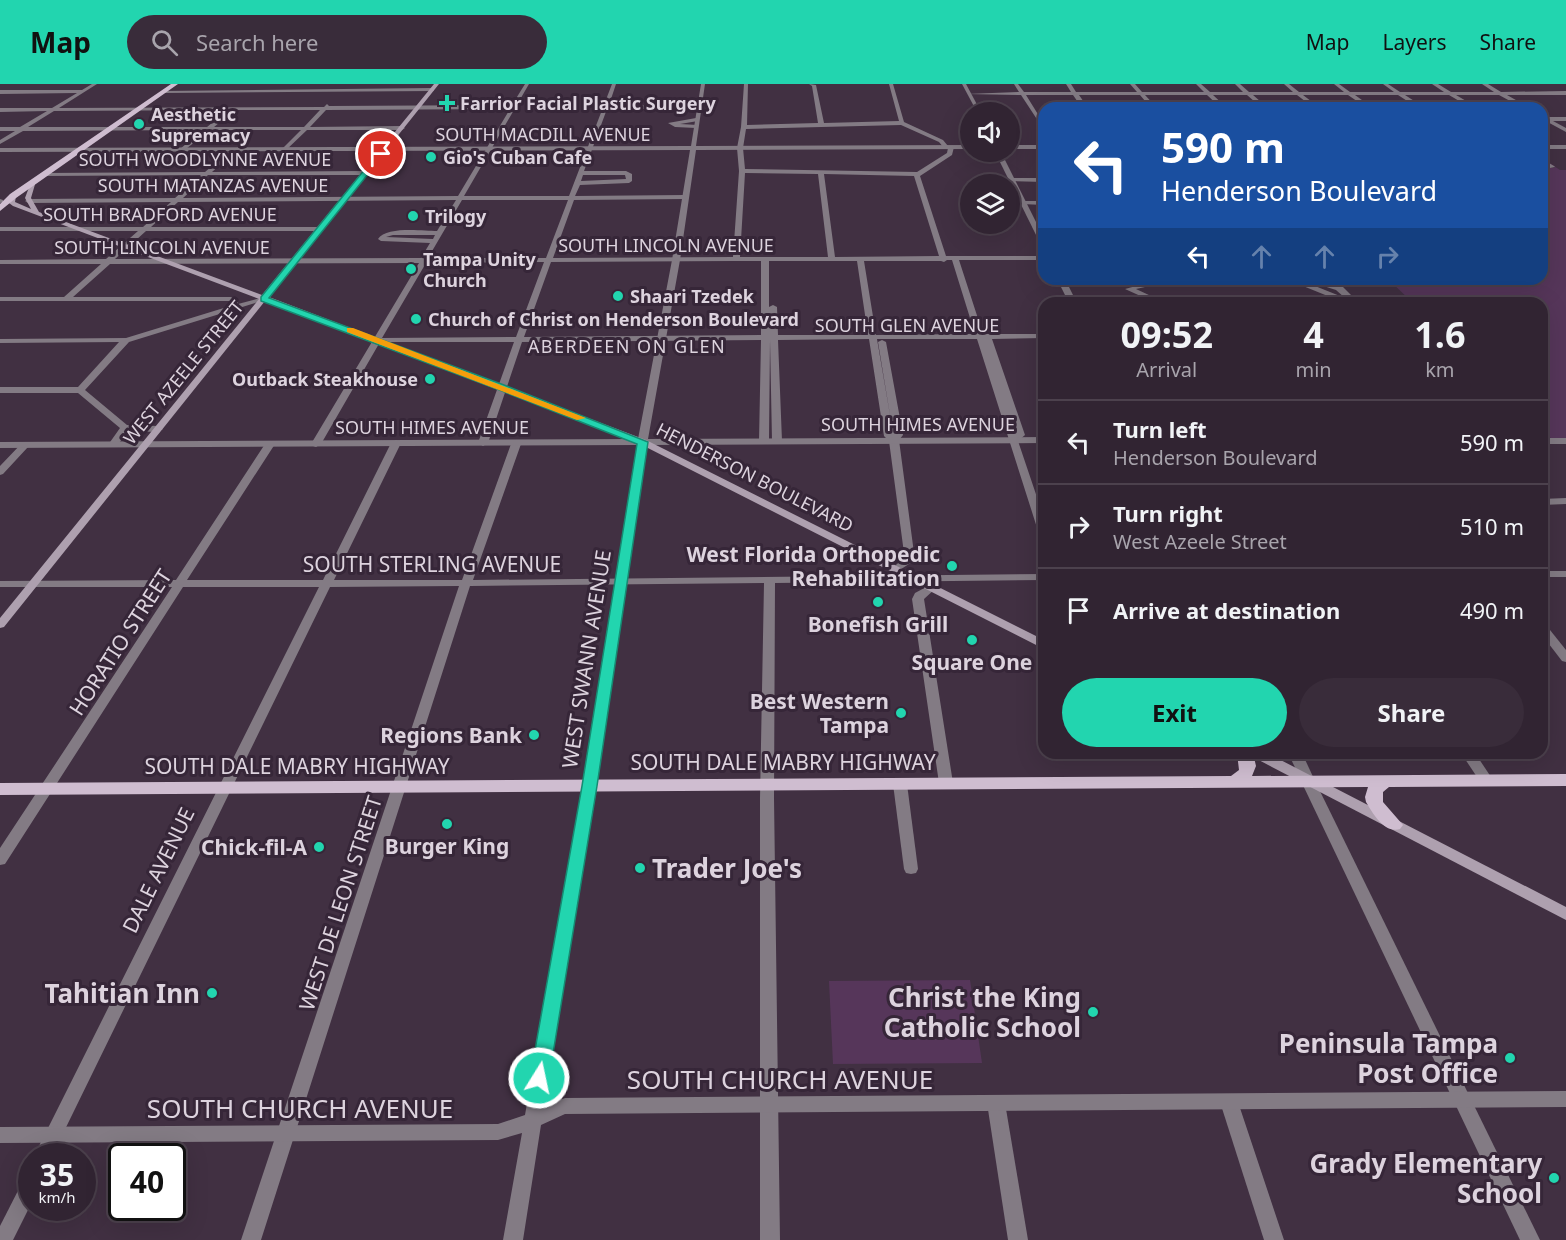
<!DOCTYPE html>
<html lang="en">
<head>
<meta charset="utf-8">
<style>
  body { margin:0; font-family:"Noto Sans",sans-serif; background:#392c3a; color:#f1f3f6; height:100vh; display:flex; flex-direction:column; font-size:22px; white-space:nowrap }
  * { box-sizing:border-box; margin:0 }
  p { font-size:20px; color:#a8a4ac }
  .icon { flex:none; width:33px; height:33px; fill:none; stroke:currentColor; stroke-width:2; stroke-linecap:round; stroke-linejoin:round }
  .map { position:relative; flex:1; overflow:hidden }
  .drawer { position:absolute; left:1038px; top:213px; width:510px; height:462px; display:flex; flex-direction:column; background:#312432; border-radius:18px; box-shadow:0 6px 24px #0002,0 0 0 2px #4c414d }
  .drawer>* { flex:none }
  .guide { position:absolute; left:1038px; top:18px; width:510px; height:183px; border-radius:18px; box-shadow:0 6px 24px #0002,0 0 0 2px #4c414d; background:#1a4fa0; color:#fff; overflow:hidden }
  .fabs { position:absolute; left:960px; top:18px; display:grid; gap:12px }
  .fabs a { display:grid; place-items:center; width:60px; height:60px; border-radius:50%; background:#312432; box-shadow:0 6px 24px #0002,0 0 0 2px #4c414d; font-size:30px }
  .speed { position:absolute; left:18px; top:1059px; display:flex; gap:12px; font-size:30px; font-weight:700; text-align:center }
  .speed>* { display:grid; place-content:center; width:78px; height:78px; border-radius:50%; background:#312432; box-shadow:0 6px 24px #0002,0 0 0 2px #4c414d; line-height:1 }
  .speed small { font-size:15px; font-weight:400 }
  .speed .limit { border:3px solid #111; border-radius:9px; background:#fff; color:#111 }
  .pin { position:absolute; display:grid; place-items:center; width:51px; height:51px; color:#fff; margin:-26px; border:3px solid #fff; border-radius:50%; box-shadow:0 2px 6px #0007 }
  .me { position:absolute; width:66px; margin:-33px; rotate:10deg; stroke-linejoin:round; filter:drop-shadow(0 0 4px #0008) }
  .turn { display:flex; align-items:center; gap:21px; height:126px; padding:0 24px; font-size:27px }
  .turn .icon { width:78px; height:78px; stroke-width:2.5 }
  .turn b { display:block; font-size:42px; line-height:51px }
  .lanes { display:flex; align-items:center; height:57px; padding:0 24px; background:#0003; justify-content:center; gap:30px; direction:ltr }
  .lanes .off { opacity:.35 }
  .eta { display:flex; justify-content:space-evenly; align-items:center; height:102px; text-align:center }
  .eta b { font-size:36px; font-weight:700; line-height:42px }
  .cta { display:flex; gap:12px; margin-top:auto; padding:12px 24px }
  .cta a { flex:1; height:69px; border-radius:36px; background:#22d5af; color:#111; font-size:24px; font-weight:700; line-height:69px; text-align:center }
  .cta a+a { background:#392c3a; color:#f1f3f6 }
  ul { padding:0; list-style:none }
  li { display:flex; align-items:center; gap:18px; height:84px; padding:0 24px; border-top:2px solid #4c414d }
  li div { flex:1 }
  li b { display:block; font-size:22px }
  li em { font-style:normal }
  header { display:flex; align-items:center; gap:36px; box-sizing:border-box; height:84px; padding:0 30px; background:#22d5af; color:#111 }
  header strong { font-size:28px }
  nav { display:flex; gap:33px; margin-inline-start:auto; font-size:21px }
  .search { width:420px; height:54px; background:#392c3a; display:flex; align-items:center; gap:15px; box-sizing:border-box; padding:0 21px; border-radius:33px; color:#a8a4ac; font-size:22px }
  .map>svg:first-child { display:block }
</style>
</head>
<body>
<header>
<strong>Map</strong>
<div class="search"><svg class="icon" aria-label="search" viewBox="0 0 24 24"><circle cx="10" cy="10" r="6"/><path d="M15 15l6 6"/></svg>Search here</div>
<nav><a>Map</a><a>Layers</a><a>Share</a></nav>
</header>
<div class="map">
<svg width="1566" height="1156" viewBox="0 0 1566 1156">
  <rect width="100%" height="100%" fill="#413042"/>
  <g fill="#56365a">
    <polygon points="1542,74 1560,86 1566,86 1566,357 1554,357 1542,346 1542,219 1413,219 1388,195 1542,195 1542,82 1550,85 1542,79 1550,84 1555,84"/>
    <polygon points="970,896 982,979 833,980 829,897"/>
  </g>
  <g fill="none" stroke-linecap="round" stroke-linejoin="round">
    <g fill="#837b84" fill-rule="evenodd">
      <path d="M92,0H97L59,24L324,23L327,20L329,22L512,21L525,0H529L464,112H569L612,0H616L609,21L702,22L700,25H607L584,87H626L632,90V97L629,99L580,101L575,112L685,111L688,113L685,115L574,116L553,174L733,173L739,87L737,64L741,43L744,0H748L747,41L818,39L812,2L809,0L816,1L824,39L899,37L889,0H893L904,38L943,56L948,62L954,63L952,71L920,92L946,172H1044V176H959L983,250H1044V254L992,255L1025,351L1018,357L1044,434V453L1039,450L977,255H877L891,337L878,258L882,256L886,258L903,351L899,356L914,469L912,478L895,489L890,486L903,475L904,469L889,357L884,352L869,255L778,256L782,357L777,360L772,357L770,256L769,357L764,360L759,357L761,256L522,258L488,359L483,362L478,359L514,258H380L321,360L316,363L313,362L311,360L419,179L110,180L73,213H231L238,217V220L264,213L268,215L129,258L85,306L127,341L158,342L163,345L158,348L128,347L116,363H110L108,361L120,344L78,309H0V303H78L119,258L0,259V255L126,254L227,223L231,219L229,217H0V213H64L101,180H0V176L106,175L138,147H0V143H143L171,118L28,119L25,117L28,115L175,114L201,91L44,92L42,89L205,88L233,64L235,67L212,88L366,87L369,89L366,91H208L183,114L458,112L510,25L326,26L310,43L402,42L405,44L402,46H307L284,68L282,65L301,46H210L182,68L180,65L203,46L23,47L0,60V56L15,47H0V43H20L47,27L0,28V24H52L77,9L0,10V6H82ZM228,26L207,43H28L54,27ZM235,26H320L304,43H214ZM901,41L939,58L944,64H948L947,69L917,88L745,85L743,64L746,45ZM745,89L818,90L828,173H740ZM824,90L914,92L939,172L835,173ZM583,91H625L626,95L581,97ZM456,116L437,147C423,147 386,142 378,155L381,157L430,159L421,174L115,175L146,147H321L324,145L321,143H151L178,118ZM462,116H568L546,174H428ZM393,151H435L433,155L386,153ZM947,176H952L975,250L876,251L864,177H941L944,178ZM733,177H761V251L524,253L551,178ZM769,177H857L868,251H778L777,223L773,221L769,223V251ZM544,178L516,253L382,254L426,179Z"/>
      <polygon points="1014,0 1018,0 1024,8 1071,8 1066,0 1071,0 1076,8 1137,8 1130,0 1135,0 1142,8 1204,8 1196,0 1201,0 1210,8 1243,8 1235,0 1240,0 1249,8 1293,8 1284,0 1289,0 1299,8 1344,8 1334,0 1339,0 1350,8 1394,8 1383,0 1388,0 1400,8 1444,8 1432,0 1438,0 1451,8 1494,8 1482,0 1488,0 1501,8 1566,7 1566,11 1507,11 1530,24 1523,24 1499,11 1456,11 1478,24 1471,24 1449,11 1405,11 1425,24 1418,24 1398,11 1355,11 1373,24 1367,24 1348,11 1303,11 1320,24 1314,24 1297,11 1253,11 1268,24 1262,24 1247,11 1213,11 1227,24 1221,24 1207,11 1145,11 1157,24 1151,24 1140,11 1079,11 1088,24 1082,24 1073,11 1026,11 1044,40 1044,46 1021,11 966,10 1019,8"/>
      <polygon points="432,4 434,7 165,9 162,7"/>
      <polygon points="1542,31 1547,33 1566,33 1566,37 1553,37 1566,44 1566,48 1542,35"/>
      <polygon points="696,34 698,37 680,40 698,41 696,44 675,43 668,39"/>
      <polygon points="1039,61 1044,66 1044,73 1036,63"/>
      <polygon points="1542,75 1554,82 1555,83 1550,84 1542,80"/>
      <polygon points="1012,94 1044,94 1044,98 1010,97"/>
      <polygon points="0,115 3,116 3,118 0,119"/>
      <polygon points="1023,117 1044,117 1044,121 1021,120 1020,119"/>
      <polygon points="1142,195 1145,197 1141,199 1062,200 1058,198 1062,196"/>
      <polygon points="1162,195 1315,195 1342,202 1359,219 1345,219 1303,202 1310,200 1345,214 1336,206 1314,199 1163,199 1136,205 1166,219 1156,219 1125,205"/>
      <polygon points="396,356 401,359 334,496 462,496 511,360 516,357 521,360 473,496 1044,490 1044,496 775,499 774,714 780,1156 760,1156 760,714 764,499 470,502 261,1156 241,1156 459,502 330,503 52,1072 34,1072 319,503 183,503 5,780 0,781 0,764 172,503 0,503 0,497 176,496 265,360 270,357 275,360 187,496 323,496 391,359"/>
      <polygon points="25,358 30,361 28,363 3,390 0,391 0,382 22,359"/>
      <polygon points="1566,414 1566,420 1542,421 1542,415"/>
      <rect x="1542" y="487" width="24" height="6"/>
      <polygon points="930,501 936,504 924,515 953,699 951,702 941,702 939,699 912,515 915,509"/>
      <polygon points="1542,540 1546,541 1566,566 1566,578 1562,577 1542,551"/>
      <polygon points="1461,669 1475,669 1493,696 1491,699 1481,699"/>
      <polygon points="1308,692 1313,694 1315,697 1540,1156 1520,1156 1301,697 1303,694"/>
      <polygon points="900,695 905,697 907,700 918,785 916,789 911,790 906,789 904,785 893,700 895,697"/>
      <polygon points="1229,1010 1235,1013 1238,1018 1284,1156 1264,1156 1220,1018 1223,1013"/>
      <polygon points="996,1011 1002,1014 1005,1019 1028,1156 1008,1156 987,1019 990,1014"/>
      <polygon points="32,1089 32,1118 13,1156 0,1156 0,1142 26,1091"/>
    </g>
    <g fill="#837b84" fill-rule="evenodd">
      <polygon points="701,0 705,0 696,62 970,61 970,65 696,66 680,176 648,355 1044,353 1044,359 647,361 596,702 544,1022 565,1014 1566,1007 1566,1023 565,1030 541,1041 523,1156 503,1156 522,1049 498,1056 0,1059 0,1043 498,1040 525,1031 582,702 637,361 0,364 0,358 638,355 672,176 690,66 0,68 0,64 691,62"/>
      <polygon points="962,0 966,0 981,28 977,28"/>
      <rect x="1010" y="61" width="34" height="4"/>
      <rect x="1542" y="61" width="24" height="4"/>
      <polygon points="995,68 1001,68 1044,154 1044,163 1041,161"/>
      <polygon points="1057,195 1065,195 1077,219 1069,219"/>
      <rect x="1542" y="354" width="24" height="6"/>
      <polygon points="1288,669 1302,669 1315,697 1313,700 1303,700"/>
    </g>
    <g fill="#aea0af" fill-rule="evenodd">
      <polygon points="434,0 439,0 269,213 646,356 1044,556 1044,565 640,360 265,217 4,543 0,544 0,534 259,215 13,122 9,119 11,111 16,112 15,118 31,125 25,114 31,98 36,97 31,114 39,128 262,211"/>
      <polygon points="1249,669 1267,669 1566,823 1566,836 1251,672"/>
    </g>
    <g fill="#cfbdd0" fill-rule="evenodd">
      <polygon points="171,0 178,0 16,114 0,127 0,120 10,110"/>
      <path d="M1237,669H1253L1256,682L1252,692L1566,690V702L1389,703L1383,708V718L1403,741L1400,745C1385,750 1373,730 1366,718L1365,713L1368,703L0,711V699L1231,692L1239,686Z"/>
    </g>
  </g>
  <polygon fill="#22d5af" stroke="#168a72" stroke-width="1.5" points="378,69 384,70 269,214 504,301 648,358 597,702 549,994 546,1000 539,1003 532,1000 530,994 582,702 637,360 497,305 261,217 261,213"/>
  <polygon fill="#f59e0b" points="347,244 353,244 586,334 577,336 347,248"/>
  <g fill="#22d5af" stroke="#362638" stroke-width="2">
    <path d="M444 10h6v6h6v6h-6v6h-6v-6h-6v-6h6z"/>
    <circle cx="139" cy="40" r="6"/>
    <circle cx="431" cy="73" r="6"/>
    <circle cx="413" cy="132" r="6"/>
    <circle cx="411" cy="185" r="6"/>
    <circle cx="618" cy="212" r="6"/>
    <circle cx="416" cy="235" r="6"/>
    <circle cx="430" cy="295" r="6"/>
    <circle cx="952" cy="482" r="6"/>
    <circle cx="878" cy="518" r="6"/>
    <circle cx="972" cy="556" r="6"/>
    <circle cx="901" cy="629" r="6"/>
    <circle cx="534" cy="651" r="6"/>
    <circle cx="447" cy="740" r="6"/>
    <circle cx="319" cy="763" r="6"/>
    <circle cx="640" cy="784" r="6"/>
    <circle cx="212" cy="909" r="6"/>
    <circle cx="1093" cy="928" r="6"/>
    <circle cx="1510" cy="974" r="6"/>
    <circle cx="1554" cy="1094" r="6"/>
  </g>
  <g text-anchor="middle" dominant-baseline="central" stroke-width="6" stroke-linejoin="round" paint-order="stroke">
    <g font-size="18" font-weight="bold" fill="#ddd3de" stroke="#362638" text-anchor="start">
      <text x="460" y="19">Farrior Facial Plastic Surgery</text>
      <text x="151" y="30">Aesthetic<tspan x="151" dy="21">Supremacy</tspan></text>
      <text x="443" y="73">Gio's Cuban Cafe</text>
      <text x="425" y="132">Trilogy</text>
      <text x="423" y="175">Tampa Unity<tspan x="423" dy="21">Church</tspan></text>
      <text x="630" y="212">Shaari Tzedek</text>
      <text x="428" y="235">Church of Christ on Henderson Boulevard</text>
      <text x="418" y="295" text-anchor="end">Outback Steakhouse</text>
    </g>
    <g font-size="18" fill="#ddd3de" stroke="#362638">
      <text x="543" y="50">SOUTH MACDILL AVENUE</text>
      <text x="205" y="75">SOUTH WOODLYNNE AVENUE</text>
      <text x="213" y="101">SOUTH MATANZAS AVENUE</text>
      <text x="160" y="130">SOUTH BRADFORD AVENUE</text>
      <text x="666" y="161">SOUTH LINCOLN AVENUE</text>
      <text x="162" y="163">SOUTH LINCOLN AVENUE</text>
      <text x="907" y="241">SOUTH GLEN AVENUE</text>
      <text transform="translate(183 288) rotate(-51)">WEST AZEELE STREET</text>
      <text x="918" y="340">SOUTH HIMES AVENUE</text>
      <text x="432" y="343">SOUTH HIMES AVENUE</text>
      <text transform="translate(755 393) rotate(27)">HENDERSON BOULEVARD</text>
    </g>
    <g font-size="18" letter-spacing="1.5" fill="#ddd3de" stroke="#362638">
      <text x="627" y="262">ABERDEEN ON GLEN</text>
    </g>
    <g font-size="21" font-weight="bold" fill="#ddd3de" stroke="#362638" text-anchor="end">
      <text x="940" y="470">West Florida Orthopedic<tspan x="940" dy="24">Rehabilitation</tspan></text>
      <text x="878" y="540" text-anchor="middle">Bonefish Grill</text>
      <text x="972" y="578" text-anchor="middle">Square One</text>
      <text x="889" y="617">Best Western<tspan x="889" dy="24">Tampa</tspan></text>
      <text x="522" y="651">Regions Bank</text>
      <text x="447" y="762" text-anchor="middle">Burger King</text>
      <text x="307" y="763">Chick-fil-A</text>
    </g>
    <g font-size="21" fill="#ddd3de" stroke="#362638">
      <text x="432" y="480">SOUTH STERLING AVENUE</text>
      <text transform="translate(120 558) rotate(-57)">HORATIO STREET</text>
      <text transform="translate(586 575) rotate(-81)">WEST SWANN AVENUE</text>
      <text x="783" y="678">SOUTH DALE MABRY HIGHWAY</text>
      <text x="297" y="682">SOUTH DALE MABRY HIGHWAY</text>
      <text transform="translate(158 786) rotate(-64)">DALE AVENUE</text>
      <text transform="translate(340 819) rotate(-72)">WEST DE LEON STREET</text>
    </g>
    <g font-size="26" font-weight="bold" fill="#ddd3de" stroke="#362638" text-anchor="end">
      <text x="652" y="784" text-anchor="start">Trader Joe's</text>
      <text x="200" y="909">Tahitian Inn</text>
      <text x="1081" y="913">Christ the King<tspan x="1081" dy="30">Catholic School</tspan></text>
      <text x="1498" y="959">Peninsula Tampa<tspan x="1498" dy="30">Post Office</tspan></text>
      <text x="1542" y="1079">Grady Elementary<tspan x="1542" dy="30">School</tspan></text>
    </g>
    <g font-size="26" fill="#ddd3de" stroke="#362638">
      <text x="780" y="995">SOUTH CHURCH AVENUE</text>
      <text x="300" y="1024">SOUTH CHURCH AVENUE</text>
    </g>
  </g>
</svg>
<div class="fabs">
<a><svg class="icon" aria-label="sound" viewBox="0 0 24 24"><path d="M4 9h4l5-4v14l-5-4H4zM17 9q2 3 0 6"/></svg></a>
<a><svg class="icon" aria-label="layers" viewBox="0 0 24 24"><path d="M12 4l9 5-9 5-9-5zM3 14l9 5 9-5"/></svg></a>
</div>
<div class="speed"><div>35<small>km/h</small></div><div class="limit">40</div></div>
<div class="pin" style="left:381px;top:70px;background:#d93025"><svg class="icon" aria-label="arrive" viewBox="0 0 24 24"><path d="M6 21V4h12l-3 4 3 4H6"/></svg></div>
<svg class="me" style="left:539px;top:994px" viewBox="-20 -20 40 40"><circle r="17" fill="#22d5af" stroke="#fff" stroke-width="3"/><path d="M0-11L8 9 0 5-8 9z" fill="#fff"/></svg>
<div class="guide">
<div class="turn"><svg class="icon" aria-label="left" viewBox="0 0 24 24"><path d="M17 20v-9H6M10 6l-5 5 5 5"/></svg><div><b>590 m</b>Henderson Boulevard</div></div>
<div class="lanes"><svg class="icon" aria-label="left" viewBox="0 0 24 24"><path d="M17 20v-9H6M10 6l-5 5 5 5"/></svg><svg class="icon off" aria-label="ahead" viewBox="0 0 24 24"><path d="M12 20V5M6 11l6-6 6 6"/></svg><svg class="icon off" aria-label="ahead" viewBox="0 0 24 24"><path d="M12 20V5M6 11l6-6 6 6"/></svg><svg class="icon off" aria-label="right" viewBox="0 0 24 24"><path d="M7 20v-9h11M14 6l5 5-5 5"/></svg></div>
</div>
<section class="drawer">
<div class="eta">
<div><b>09:52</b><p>Arrival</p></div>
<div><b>4</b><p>min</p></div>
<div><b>1.6</b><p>km</p></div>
</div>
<ul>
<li><svg class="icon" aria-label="left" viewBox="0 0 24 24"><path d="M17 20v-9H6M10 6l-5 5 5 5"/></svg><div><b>Turn left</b><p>Henderson Boulevard</p></div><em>590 m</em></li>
<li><svg class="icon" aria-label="right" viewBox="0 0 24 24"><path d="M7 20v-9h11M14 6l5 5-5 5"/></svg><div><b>Turn right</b><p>West Azeele Street</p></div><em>510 m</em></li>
<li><svg class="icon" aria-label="arrive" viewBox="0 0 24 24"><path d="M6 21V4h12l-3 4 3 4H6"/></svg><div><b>Arrive at destination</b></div><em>490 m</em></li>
</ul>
<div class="cta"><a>Exit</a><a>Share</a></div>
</section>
</div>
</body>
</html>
